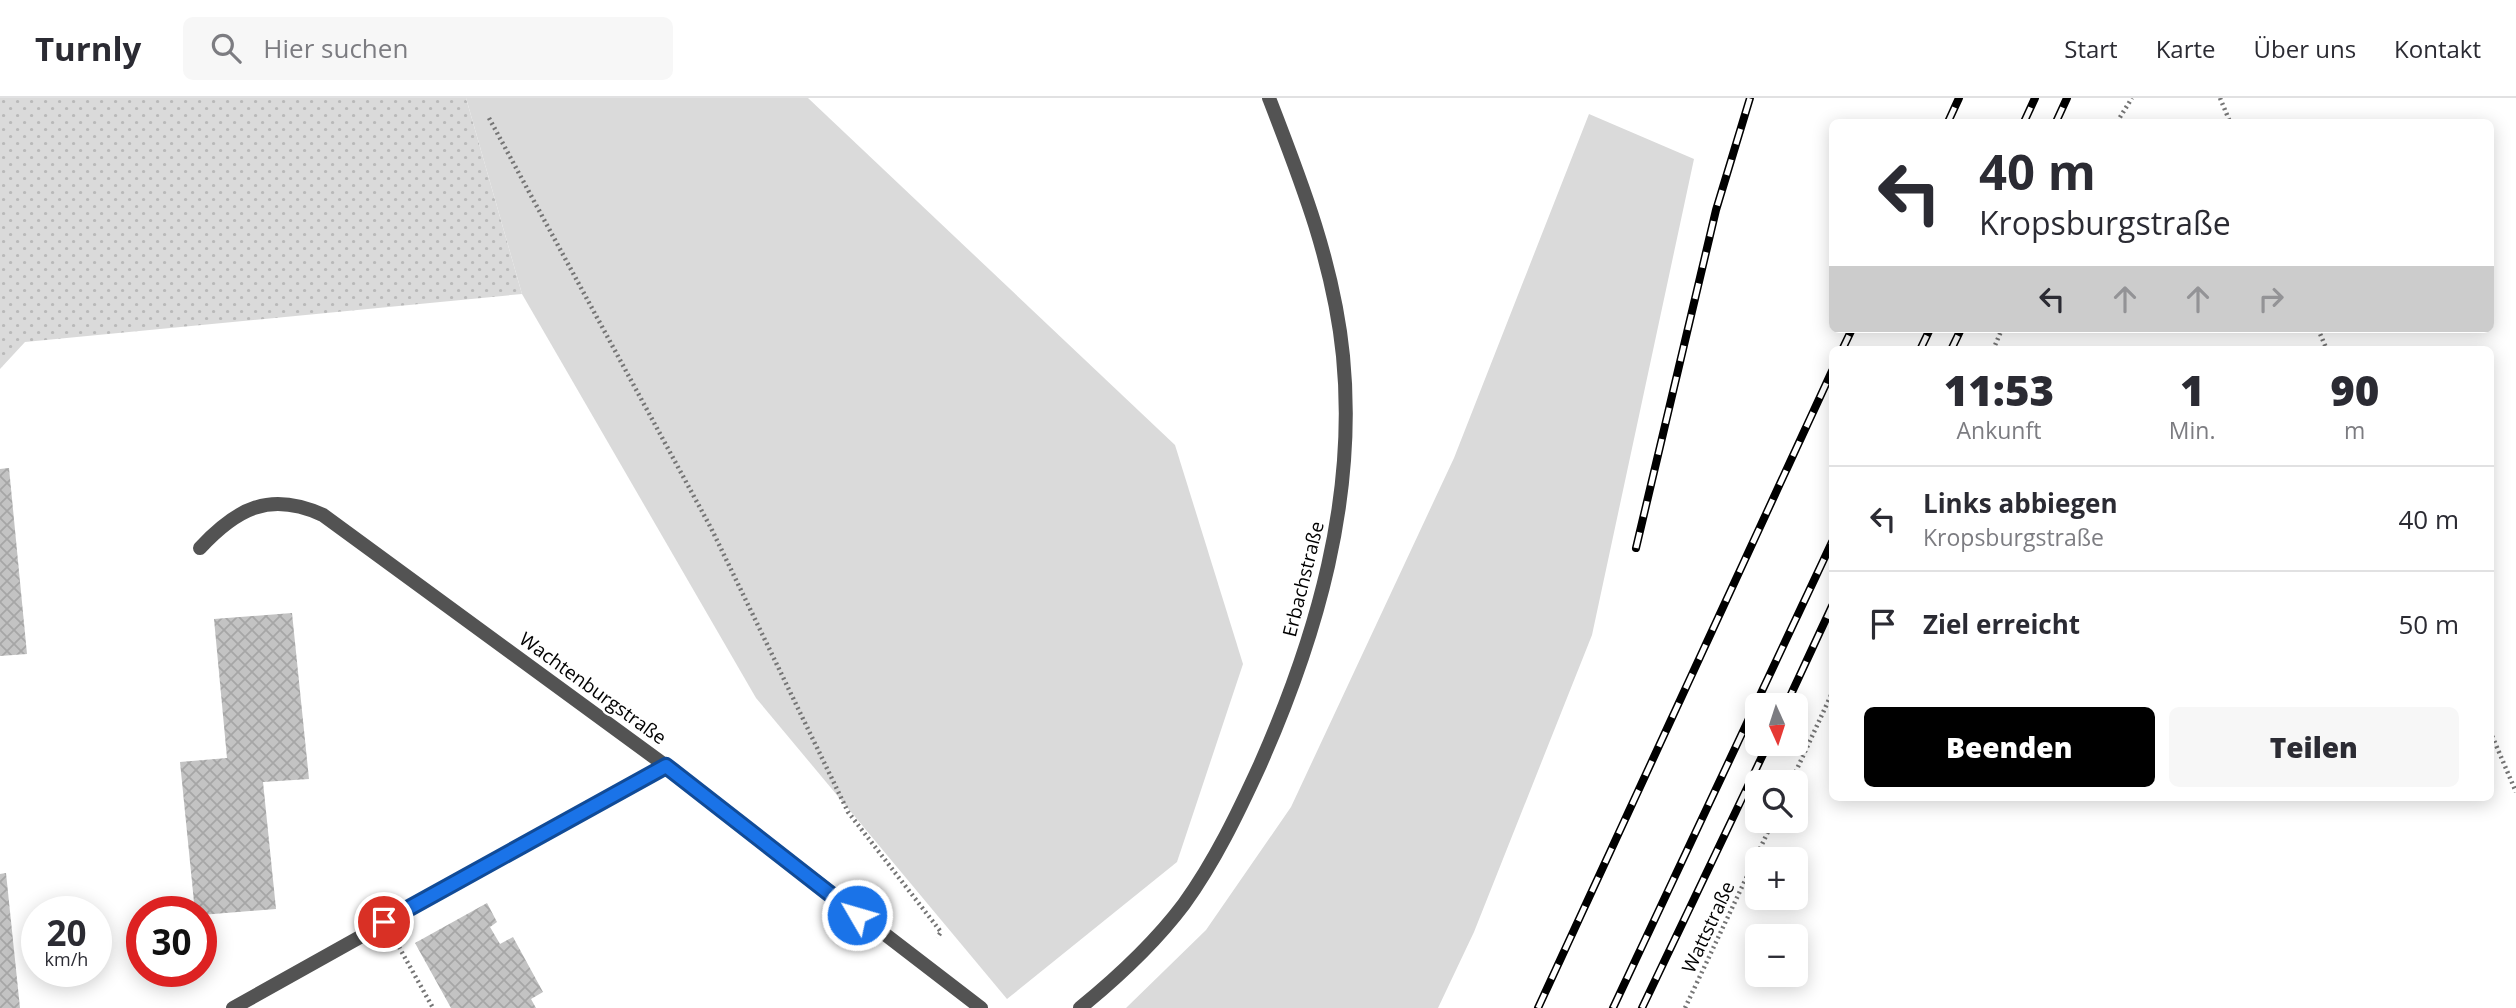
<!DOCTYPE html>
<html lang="de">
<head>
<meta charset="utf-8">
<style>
  body { margin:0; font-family:"Open Sans",sans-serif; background:#f7f7f7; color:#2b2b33; height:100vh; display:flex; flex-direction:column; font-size:26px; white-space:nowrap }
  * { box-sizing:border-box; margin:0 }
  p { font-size:23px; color:#7c7c81 }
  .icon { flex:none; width:38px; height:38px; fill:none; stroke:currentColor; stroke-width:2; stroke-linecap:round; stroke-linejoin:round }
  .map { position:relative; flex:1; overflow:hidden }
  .drawer { position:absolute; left:1829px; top:248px; width:665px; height:455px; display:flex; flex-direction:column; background:#fff; border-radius:10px; box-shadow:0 4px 18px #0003 }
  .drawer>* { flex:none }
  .banner { position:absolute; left:1829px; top:21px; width:665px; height:214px; border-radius:10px; box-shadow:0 4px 18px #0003; background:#fff; color:#2b2b33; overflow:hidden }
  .needle { width:46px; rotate:177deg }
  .controls { position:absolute; left:1745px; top:595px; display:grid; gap:14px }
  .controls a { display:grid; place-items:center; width:63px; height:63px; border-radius:10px; background:#fff; box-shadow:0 4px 18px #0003; font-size:35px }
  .speed { position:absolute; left:21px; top:798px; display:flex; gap:14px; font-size:35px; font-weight:700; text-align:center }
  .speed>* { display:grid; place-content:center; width:91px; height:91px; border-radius:50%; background:#fff; box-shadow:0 4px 18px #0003; line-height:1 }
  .speed small { font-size:18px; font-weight:400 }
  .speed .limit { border:10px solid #d22; background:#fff; color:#111 }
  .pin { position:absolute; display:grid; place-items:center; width:60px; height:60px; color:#fff; margin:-30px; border:4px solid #fff; border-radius:50%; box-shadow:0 2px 7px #0007 }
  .me { position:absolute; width:77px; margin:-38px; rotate:308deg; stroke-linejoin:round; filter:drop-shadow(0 0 5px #0008) }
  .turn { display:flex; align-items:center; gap:24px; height:147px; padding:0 35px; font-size:32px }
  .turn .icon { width:91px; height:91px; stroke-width:2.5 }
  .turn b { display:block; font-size:49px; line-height:60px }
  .lanes { display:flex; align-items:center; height:66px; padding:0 35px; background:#0003; justify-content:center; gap:35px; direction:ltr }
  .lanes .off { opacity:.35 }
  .eta { display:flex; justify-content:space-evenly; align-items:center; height:119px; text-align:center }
  .eta b { font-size:42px; font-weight:800; line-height:49px }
  .button { display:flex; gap:14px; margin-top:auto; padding:14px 35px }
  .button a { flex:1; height:80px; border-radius:10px; background:#000; color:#fff; font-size:28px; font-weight:800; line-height:80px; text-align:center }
  .button a+a { background:#f7f7f7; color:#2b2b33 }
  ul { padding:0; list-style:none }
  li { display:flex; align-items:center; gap:21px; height:105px; padding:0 35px; border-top:2px solid #e1e1e2 }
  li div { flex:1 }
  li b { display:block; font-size:26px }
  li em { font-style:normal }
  header { display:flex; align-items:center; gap:42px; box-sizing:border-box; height:98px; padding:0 35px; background:#fff; border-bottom:2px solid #e1e1e2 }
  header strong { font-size:33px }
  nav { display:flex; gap:38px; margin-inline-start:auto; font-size:24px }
  .search { width:490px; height:63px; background:#f7f7f7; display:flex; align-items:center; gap:18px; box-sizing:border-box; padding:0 24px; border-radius:10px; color:#7c7c81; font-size:26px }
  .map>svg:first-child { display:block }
</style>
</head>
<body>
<header>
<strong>Turnly</strong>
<div class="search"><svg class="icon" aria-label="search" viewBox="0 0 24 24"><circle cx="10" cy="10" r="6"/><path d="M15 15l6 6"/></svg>Hier suchen</div>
<nav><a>Start</a><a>Karte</a><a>Über uns</a><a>Kontakt</a></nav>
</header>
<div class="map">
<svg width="2516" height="910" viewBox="0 0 2516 910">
  <defs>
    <pattern id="grass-dots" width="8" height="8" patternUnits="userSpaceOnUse" patternTransform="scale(1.75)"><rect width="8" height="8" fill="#dadada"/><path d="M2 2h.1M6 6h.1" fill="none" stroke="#b9b9b9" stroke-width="1.8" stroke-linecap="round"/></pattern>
    <pattern id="building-cross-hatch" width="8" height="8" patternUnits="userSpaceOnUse" patternTransform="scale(1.75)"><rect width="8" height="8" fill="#c3c3c3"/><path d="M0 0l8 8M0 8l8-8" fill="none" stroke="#a6a6a6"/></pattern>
  </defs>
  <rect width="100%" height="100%" fill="#fff"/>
  <polygon fill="url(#grass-dots)" points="0,0 466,0 522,196 25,244 0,271"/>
  <g fill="#dadada">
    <polygon points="466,0 808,0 1175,347 1243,566 1177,764 1007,901 756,600 522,196"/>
    <polygon points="1589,16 1694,61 1592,537 1474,834 1438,910 1126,910 1206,832 1291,709 1454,360"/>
  </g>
  <g fill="url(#building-cross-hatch)">
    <polygon points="9,370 27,556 0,558 0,371"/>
    <polygon points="292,515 309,681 263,684 276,811 201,817 201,814 195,814 180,664 227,660 214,521"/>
    <polygon points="6,775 20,910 0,910 0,776"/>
    <polygon points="487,805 497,824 490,829 500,846 513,839 543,894 531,901 536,910 451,910 415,845"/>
  </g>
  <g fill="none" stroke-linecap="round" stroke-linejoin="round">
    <g stroke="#757575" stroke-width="4.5" stroke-dasharray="2 3.5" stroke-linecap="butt">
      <polyline points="2220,0 2230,24"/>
      <polyline points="489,20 711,430 848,714 941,834 937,840"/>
      <polyline points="2117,24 2132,0"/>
      <polyline points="2318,231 2327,252"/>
      <polyline points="1993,252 2002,231"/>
      <polyline points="2490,633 2516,694"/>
      <polyline points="1791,684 1832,595"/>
      <polyline points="399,849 433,910"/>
      <polyline points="1685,910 1773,723"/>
    </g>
    <polyline stroke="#535353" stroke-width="14" points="233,910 666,668"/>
    <g stroke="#535353" stroke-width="14">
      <path d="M200,450C237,410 270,393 323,417L666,668L981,910"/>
      <path d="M1080,910C1118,879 1154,846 1184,806C1215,763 1238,715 1260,667C1317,538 1357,400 1343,258C1334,167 1302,85 1269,0"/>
    </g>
    <g stroke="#000" stroke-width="8">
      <g id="rail">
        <polyline points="1948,24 1959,0"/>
        <polyline points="2024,24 2035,0"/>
        <polyline points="2056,24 2067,0"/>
        <polyline points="1842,252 1852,231"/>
        <polyline points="1920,252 1930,231"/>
        <polyline points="1951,252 1961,231"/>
        <polyline points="1636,450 1716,112 1750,0"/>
        <polyline points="1786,607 1832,508"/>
        <polyline points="1538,910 1832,273"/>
        <polyline points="1613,910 1832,444"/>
        <polyline points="1642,910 1768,646"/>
      </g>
    </g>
    <use href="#rail" stroke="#fff" stroke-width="5" stroke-dasharray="16" stroke-linecap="butt"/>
  </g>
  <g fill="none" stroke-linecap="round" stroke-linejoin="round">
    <g stroke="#114b97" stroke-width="18">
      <polyline id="route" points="384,824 666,668 857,817"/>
    </g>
    <use href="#route" stroke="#1a73e8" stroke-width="12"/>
  </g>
  <g text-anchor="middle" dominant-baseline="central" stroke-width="5" stroke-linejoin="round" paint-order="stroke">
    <g font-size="19" fill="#000" stroke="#fff">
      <text transform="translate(1303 481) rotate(-76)">Erbachstraße</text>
      <text transform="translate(593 590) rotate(36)">Wachtenburgstraße</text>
      <text transform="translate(1708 829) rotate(-65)">Wattstraße</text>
    </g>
  </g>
</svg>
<div class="controls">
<a><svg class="needle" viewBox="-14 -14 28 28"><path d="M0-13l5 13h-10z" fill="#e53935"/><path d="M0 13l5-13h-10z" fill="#7c7c81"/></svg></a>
<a><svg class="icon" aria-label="search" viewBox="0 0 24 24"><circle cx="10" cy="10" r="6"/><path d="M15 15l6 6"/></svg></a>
<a>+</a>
<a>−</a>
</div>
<div class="speed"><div>20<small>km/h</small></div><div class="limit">30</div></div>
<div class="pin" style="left:384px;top:824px;background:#d93025"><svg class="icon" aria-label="arrive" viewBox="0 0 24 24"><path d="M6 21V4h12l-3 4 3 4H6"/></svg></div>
<svg class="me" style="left:857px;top:817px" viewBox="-20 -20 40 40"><circle r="17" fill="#1a73e8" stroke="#fff" stroke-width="3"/><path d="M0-11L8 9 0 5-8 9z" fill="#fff"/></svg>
<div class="banner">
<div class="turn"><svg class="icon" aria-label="left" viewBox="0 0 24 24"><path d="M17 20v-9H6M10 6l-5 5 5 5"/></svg><div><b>40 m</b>Kropsburgstraße</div></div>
<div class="lanes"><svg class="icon" aria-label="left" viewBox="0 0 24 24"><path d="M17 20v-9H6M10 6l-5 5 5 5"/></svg><svg class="icon off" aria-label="ahead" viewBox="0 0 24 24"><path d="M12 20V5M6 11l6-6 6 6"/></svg><svg class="icon off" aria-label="ahead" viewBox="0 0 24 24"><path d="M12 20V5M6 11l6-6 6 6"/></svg><svg class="icon off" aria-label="right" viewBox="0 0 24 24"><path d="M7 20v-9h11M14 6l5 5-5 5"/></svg></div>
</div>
<section class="drawer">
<div class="eta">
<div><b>11:53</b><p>Ankunft</p></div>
<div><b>1</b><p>Min.</p></div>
<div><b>90</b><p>m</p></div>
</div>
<ul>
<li><svg class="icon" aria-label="left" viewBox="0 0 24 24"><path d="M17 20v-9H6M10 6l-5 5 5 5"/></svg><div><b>Links abbiegen</b><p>Kropsburgstraße</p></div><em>40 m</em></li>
<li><svg class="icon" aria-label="arrive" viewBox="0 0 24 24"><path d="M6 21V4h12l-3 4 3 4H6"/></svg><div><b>Ziel erreicht</b></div><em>50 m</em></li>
</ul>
<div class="button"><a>Beenden</a><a>Teilen</a></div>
</section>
</div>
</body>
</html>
